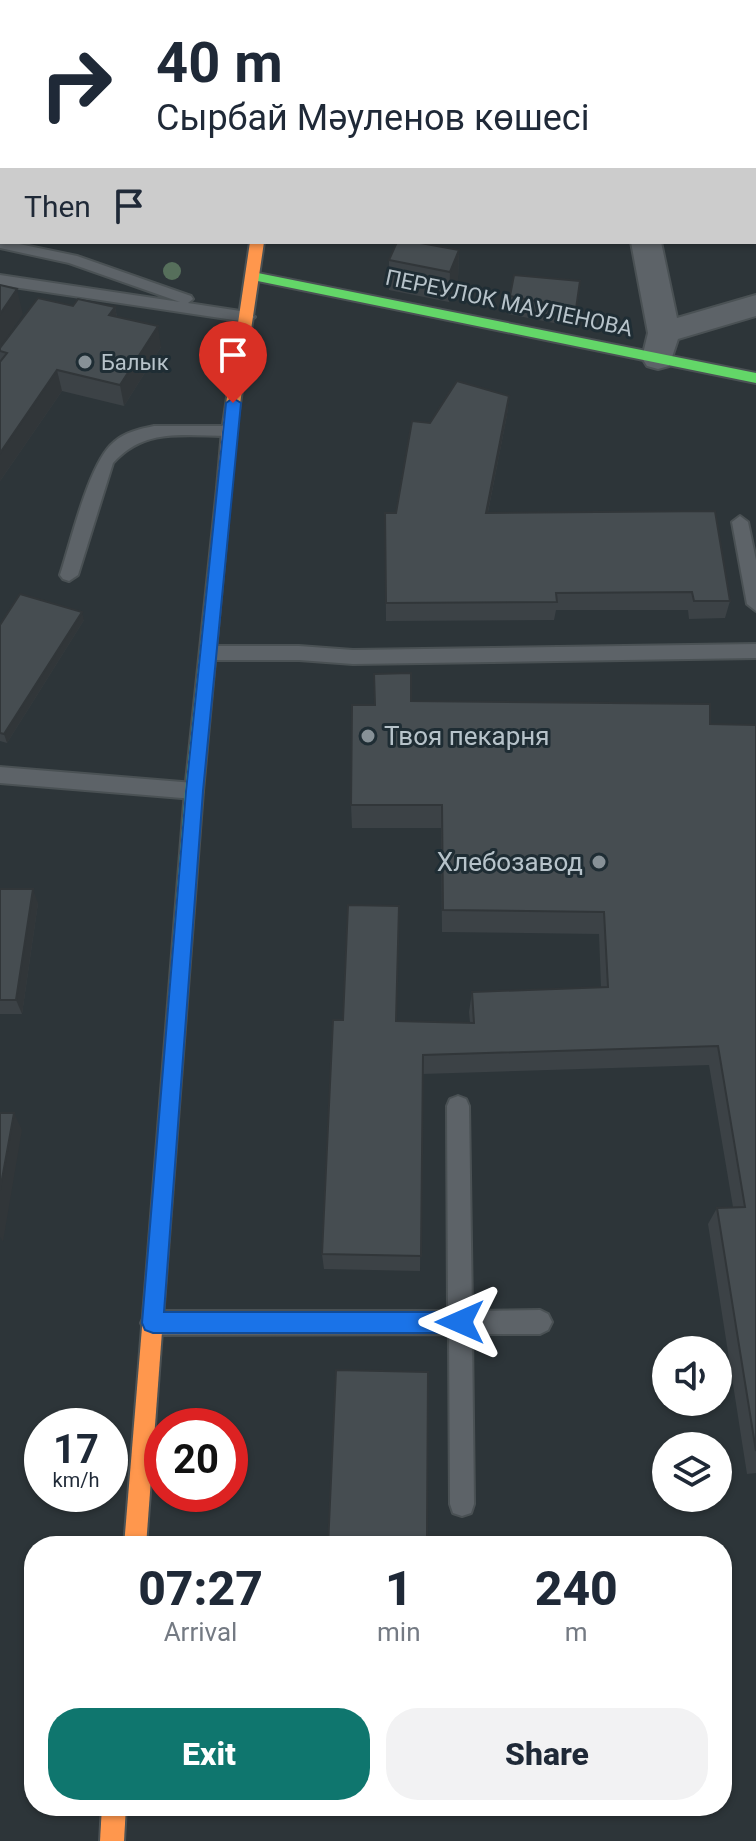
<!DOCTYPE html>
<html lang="en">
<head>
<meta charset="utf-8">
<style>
  body { margin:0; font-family:Roboto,sans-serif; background:#f2f2f3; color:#1f2937; height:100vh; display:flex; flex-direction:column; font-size:30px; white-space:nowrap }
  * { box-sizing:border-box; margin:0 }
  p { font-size:26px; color:#747a83 }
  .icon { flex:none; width:44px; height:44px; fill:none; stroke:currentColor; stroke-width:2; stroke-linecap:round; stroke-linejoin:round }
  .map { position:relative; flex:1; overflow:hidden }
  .side { position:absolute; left:24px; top:1536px; width:708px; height:280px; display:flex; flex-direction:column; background:#fff; border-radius:32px; box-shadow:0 2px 6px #0004 }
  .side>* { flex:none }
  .guide { position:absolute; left:0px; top:0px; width:756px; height:244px; box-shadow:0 2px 6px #0004; background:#fff; color:#1f2937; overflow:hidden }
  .controls { position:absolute; left:652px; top:1336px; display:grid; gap:16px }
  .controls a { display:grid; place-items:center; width:80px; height:80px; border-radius:50%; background:#fff; box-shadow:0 2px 6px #0004; font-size:40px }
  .speed { position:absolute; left:24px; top:1408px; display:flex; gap:16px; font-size:40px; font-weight:700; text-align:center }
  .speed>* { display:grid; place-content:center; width:104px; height:104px; border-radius:50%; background:#fff; box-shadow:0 2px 6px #0004; line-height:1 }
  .speed small { font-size:20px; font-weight:400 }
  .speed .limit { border:12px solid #d22; background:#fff; color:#111 }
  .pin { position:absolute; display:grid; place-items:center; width:68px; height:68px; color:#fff; margin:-82px -34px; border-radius:50% 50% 50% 0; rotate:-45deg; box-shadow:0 0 8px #0007 }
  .pin .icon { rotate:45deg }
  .me { position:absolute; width:88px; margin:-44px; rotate:270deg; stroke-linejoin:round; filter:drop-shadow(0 0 6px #0008) }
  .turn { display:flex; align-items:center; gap:28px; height:168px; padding:0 24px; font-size:36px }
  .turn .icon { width:104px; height:104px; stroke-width:2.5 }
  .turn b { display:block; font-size:56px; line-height:68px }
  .then { display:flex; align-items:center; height:76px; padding:0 24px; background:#0003; gap:16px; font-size:30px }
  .eta { display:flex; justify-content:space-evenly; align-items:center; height:136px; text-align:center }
  .eta b { font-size:48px; font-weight:800; line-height:56px }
  .button { display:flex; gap:16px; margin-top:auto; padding:16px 24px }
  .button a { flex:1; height:92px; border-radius:32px; background:#0f766e; color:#fff; font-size:32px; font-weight:800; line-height:92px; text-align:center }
  .button a+a { background:#f2f2f3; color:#1f2937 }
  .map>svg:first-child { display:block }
</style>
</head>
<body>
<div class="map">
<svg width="756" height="1841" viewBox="0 0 756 1841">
  <rect width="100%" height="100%" fill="#2d3539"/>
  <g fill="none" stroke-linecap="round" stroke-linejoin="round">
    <g stroke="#4a5154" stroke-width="4">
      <g id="lane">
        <rect x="97" y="0" width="12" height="2"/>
        <polygon points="400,0 412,0 413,2 401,2"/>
        <polygon points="2,27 2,35 0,36 0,28"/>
        <polygon points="0,240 77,256 191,296 193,299 188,303 247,312 255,317 247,322 0,285 0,275 180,302 69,263 0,248"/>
        <path d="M154,426H229L237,431L229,436C185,436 145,427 113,463L78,575L69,581L63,579L60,575C71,542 89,462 114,442C125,432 140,429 154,426Z"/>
        <polygon points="740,516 748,522 756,560 756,611 747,604 732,522"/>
        <polygon points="756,644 756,658 353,664 299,660 210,660 201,653 210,646 299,646 353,650"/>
        <polygon points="0,767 194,783 201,786 203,791 201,796 194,799 0,783"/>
        <polygon points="458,1096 466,1099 469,1106 472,1311 540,1310 548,1314 552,1322 548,1330 540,1334 472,1334 474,1504 471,1513 462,1516 453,1513 450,1504 449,1334 153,1335 145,1331 141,1323 145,1315 153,1311 448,1311 447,1106 450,1099"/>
      </g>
    </g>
    <g stroke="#4a5154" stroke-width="4">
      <g id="street">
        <polygon points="553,0 579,0 580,2 554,2"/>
        <polygon points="631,242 661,242 677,318 756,295 756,316 678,339 669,366 658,369 647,366 642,358 648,333"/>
      </g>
    </g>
    <g stroke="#4a5154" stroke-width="4">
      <g id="fast">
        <rect x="221" y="0" width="12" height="2"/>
        <polygon points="253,272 756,373 756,383 248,279 248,273"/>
        <polygon points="224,483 231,488 203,791 165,1291 162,1298 155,1301 148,1298 145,1291 185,791 217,488"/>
      </g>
    </g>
    <g stroke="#4a5154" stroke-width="4">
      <g id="slow">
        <polygon points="250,242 264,242 236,431 231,488 224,493 217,488 222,431"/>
        <polygon points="155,1281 162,1284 165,1291 146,1546 124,1546 145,1291 148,1284"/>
        <polygon points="102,1806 126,1806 124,1841 100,1841"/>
      </g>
    </g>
    <use href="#lane" fill="#5d6368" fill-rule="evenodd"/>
    <use href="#street" fill="#5d6368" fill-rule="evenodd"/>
    <use href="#fast" fill="#63d668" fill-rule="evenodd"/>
    <use href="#slow" fill="#ff974d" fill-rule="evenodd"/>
  </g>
  <circle fill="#566f5b" cx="172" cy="271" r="9"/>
  <g fill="#3c4246">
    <polygon points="652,0 725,0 708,2 653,2"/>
    <polygon points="754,118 756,121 756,152 754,152"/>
    <polygon points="459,250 458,280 449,302 389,290 389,260"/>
    <polygon points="580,281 574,327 508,314 510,296"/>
    <polygon points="73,306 115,307 117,317 161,347 124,406 62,391 0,481 0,348"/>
    <polygon points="509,396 507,415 488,512 730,601 725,618 689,619 688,610 556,610 554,620 386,621 385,513 396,513 430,423"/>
    <polygon points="84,620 7,743 0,741 0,625"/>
    <polygon points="411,701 710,724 756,725 756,1473 747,1474 708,1224 717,1208 733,1207 709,1065 422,1074 420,1271 324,1269 322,1254 396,1021 470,1023 469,1012 472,992 601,987 599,934 442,932 441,828 352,828 351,805 374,705"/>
    <polygon points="0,889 38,903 22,1014 0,1014"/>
  </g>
  <g fill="#313639">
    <polygon points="459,250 458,280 449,302 450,272"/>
    <polygon points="17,289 23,314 0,348 0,314"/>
    <polygon points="115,307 119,328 109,315"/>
    <polygon points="158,326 161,347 124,406 120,385"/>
    <polygon points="57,370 62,391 0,481 0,453"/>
    <polygon points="509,396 507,415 484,531 486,513"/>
    <polygon points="82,612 84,620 7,743 4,734"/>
    <polygon points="33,889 38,903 22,1014 16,1000"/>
    <polygon points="14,1113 22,1130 3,1242 0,1237 0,1190"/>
  </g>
  <g fill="#464d51" stroke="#313639" stroke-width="2">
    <rect x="315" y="0" width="43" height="2"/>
    <polygon points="477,0 531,0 532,2 477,2"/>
    <polygon points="663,0 707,0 708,2 664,2"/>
    <polygon points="754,118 756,121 756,136 754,136"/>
    <polygon points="397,242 415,242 459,250 450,272 389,260"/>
    <polygon points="514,275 580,281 576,309 510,296"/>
    <polygon points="0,285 17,289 0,314"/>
    <polygon points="38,298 73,306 78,299 115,307 109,315 158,326 120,385 57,370 0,453 0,362 7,353 0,351 0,348"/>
    <polygon points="457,381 509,396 486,513 715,511 730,601 694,601 692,592 556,593 557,602 386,603 385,513 396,513 412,421 430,423"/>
    <polygon points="20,594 82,612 4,734 0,733 0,625"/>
    <polygon points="411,673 411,701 710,704 710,724 756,725 756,1451 717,1208 745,1207 718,1046 423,1055 421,1256 322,1254 333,1020 343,1020 348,905 399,906 396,1021 474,1023 472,992 608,987 604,912 443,910 442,805 351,805 352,705 375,705 374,674"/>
    <polygon points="0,889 33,889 16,1000 0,1000"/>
    <polygon points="0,1113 14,1113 0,1190"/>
    <polygon points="336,1370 428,1372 427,1536 619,1541 620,1546 328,1546"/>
  </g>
  <polygon fill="#1a73e8" stroke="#114b97" stroke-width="2" points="233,398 241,403 203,791 164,1312 460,1312 468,1315 471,1322 468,1330 460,1333 153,1333 145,1330 142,1323 186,791 226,403"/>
  <g fill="#879197" stroke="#1f2d34" stroke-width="3">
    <circle cx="85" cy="362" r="8"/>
    <circle cx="368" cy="736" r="8"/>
    <circle cx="599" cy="862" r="8"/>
  </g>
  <g text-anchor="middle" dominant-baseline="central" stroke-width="6" stroke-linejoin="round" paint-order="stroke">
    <g font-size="22" fill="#b7c3ca" stroke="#1f2d34">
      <text transform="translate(509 303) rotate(12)">ПЕРЕУЛОК МАУЛЕНОВА</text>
    </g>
    <g font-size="22" fill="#b7c3ca" stroke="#1f2d34" text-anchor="start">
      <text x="101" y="362">Балык</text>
    </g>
    <g font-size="26" fill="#b7c3ca" stroke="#1f2d34" text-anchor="start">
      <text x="384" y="736">Твоя пекарня</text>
      <text x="583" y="862" text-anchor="end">Хлебозавод</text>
    </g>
  </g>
</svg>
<div class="controls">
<a><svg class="icon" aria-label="sound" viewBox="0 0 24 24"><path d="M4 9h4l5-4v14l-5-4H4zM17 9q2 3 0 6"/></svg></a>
<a><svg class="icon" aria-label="layers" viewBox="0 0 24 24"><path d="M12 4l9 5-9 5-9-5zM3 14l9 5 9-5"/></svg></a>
</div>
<div class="speed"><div>17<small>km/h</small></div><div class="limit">20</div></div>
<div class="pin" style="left:233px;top:403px;background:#d93025"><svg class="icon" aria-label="arrive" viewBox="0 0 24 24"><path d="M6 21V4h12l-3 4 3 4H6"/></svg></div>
<svg class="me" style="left:460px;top:1322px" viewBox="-20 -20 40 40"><path d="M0-17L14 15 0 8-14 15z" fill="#1a73e8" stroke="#fff" stroke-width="4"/></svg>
<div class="guide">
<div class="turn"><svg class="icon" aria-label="right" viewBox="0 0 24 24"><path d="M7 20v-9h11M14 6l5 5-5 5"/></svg><div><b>40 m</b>Сырбай Мәуленов көшесі</div></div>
<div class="then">Then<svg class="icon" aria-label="arrive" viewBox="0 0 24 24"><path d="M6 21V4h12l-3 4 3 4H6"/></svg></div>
</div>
<section class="side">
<div class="eta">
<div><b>07:27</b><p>Arrival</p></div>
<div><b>1</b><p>min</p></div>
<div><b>240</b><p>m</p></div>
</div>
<div class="button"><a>Exit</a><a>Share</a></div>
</section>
</div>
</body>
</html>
